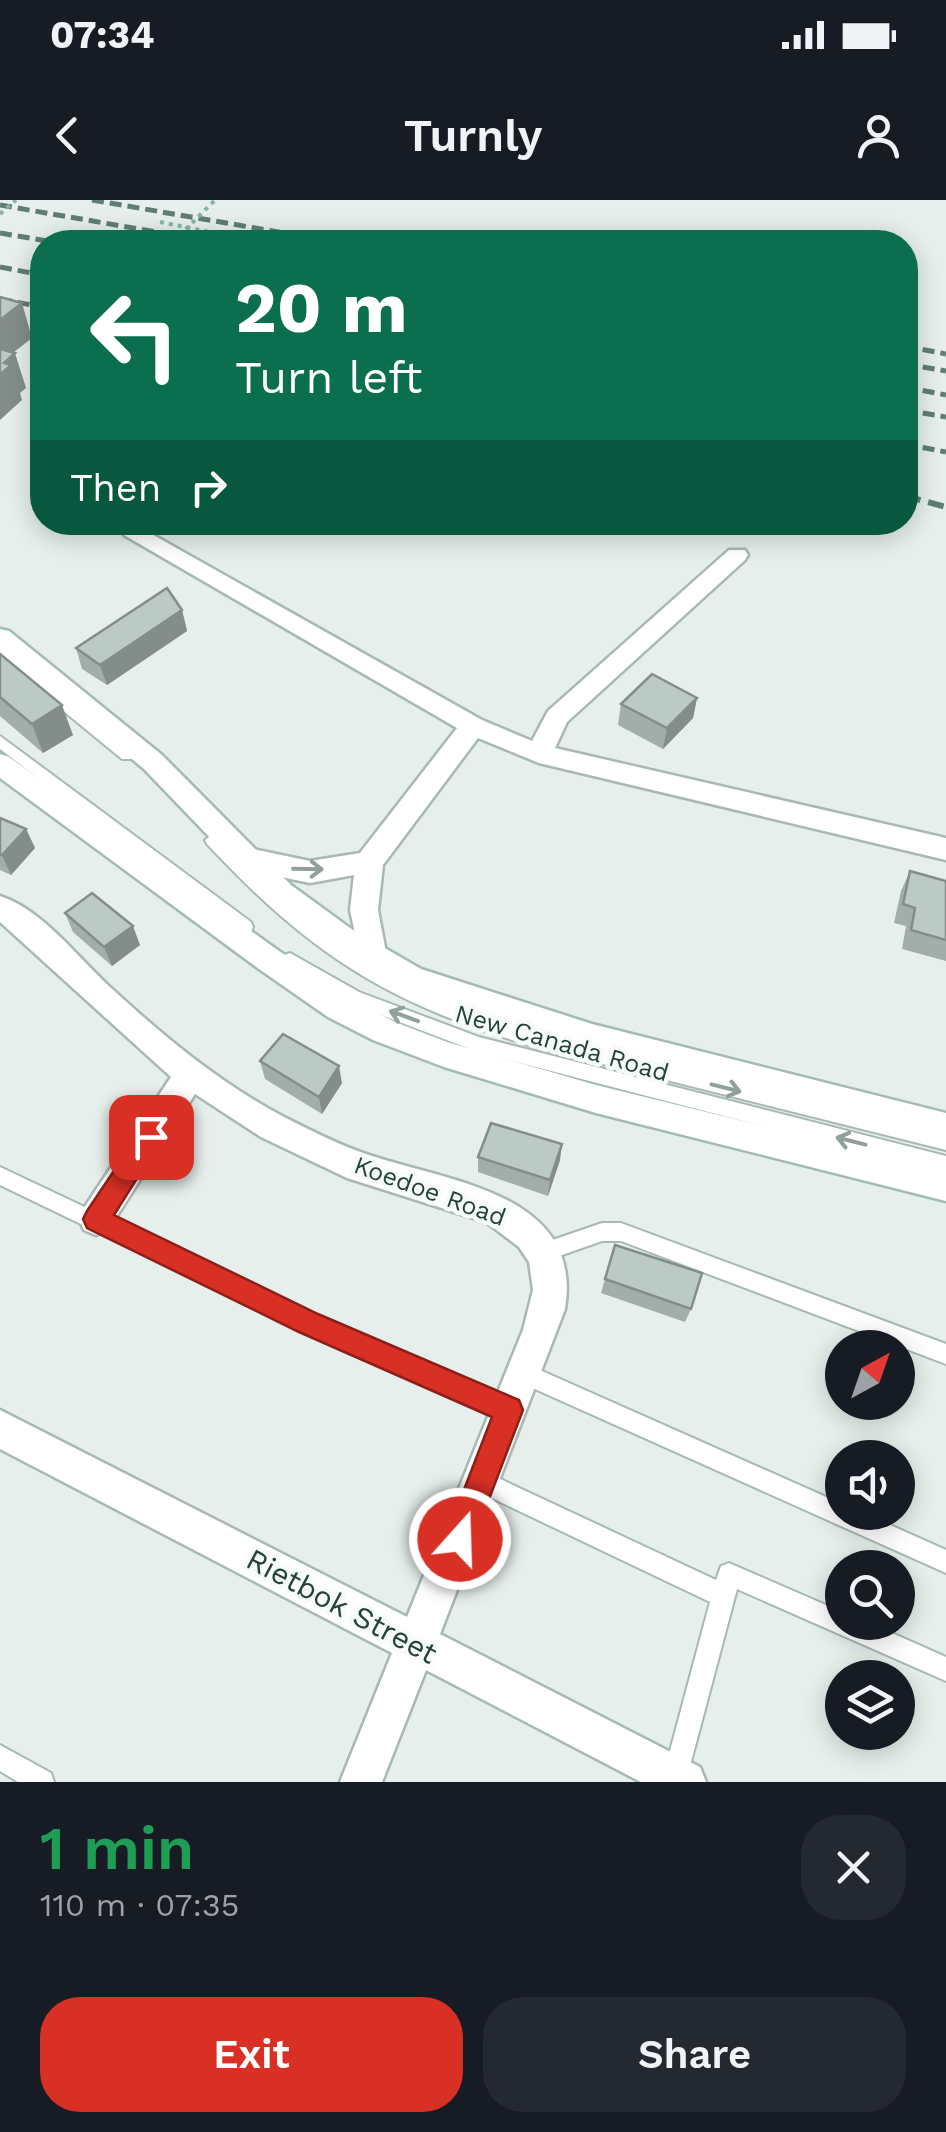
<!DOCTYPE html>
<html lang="en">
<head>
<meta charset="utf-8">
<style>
  body { margin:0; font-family:"Work Sans",sans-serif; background:#242831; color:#f1f3f6; height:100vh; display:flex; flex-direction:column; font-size:38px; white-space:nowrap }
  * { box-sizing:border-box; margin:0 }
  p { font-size:32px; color:#9ea1a6 }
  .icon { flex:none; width:55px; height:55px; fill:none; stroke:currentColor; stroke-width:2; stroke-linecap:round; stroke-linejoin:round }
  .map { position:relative; height:1582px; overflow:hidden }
  .details { display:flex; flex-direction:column; background:#171b24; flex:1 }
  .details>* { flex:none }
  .hud { position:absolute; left:30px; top:30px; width:888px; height:305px; border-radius:40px; box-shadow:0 5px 25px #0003; background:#0b6e4f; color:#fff; overflow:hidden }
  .needle { width:65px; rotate:40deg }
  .buttons { position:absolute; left:825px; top:1130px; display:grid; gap:20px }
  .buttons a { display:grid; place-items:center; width:90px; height:90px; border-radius:50%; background:#171b24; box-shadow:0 5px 25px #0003; font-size:50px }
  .pin { position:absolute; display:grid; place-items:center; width:85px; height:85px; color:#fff; margin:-42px; border-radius:20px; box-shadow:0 5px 15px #0006 }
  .me { position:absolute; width:110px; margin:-55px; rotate:20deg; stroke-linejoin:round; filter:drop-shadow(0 0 8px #0008) }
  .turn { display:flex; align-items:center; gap:35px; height:210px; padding:0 40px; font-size:45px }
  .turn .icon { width:130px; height:130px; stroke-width:2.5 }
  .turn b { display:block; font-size:70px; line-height:85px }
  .then { display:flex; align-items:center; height:95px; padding:0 40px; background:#0003; gap:20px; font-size:38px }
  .round { display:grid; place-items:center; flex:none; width:105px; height:105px; border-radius:40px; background:#242831 }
  .summary { display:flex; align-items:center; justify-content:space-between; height:170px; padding:0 40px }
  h1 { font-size:60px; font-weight:600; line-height:75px; color:#1e9e55 }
  .primary-button { display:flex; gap:20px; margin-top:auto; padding:20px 40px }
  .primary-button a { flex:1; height:115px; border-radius:40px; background:#d93025; color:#fff; font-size:40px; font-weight:600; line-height:115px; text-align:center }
  .primary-button a+a { background:#242831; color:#f1f3f6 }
  .status { display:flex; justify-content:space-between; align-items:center; height:70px; padding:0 50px; background:#171b24; direction:ltr }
  .status svg { height:28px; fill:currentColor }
  header { display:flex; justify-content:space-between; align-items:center; height:130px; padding:0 40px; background:#171b24; font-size:45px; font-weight:600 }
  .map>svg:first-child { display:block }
</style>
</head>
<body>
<div class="status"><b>07:34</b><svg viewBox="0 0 49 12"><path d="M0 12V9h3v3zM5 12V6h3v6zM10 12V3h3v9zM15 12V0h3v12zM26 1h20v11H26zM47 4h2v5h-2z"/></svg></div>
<header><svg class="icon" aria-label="back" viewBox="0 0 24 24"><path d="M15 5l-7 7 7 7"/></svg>Turnly<svg class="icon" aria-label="person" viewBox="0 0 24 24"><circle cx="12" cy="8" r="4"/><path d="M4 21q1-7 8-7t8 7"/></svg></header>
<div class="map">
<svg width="946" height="1582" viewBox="0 0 946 1582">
  <rect width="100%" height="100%" fill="#e6efeb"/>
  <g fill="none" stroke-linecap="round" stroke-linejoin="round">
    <g stroke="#a8b8b2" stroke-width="4">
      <g id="lane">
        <polygon points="0,446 132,551 135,555 132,559 122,559 0,459"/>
        <polygon points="0,536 251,722 253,727 251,732 239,732 0,549"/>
        <path d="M213,634L219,636C320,742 396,792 539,833L946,934V950L539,848C390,805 313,757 207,644L205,640Z"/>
        <polygon points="290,753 359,792 479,837 946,956 946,974 478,852 347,802 284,765 281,760 284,755"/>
        <polygon points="0,967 315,1116 517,1202 520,1210 517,1218 509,1221 301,1130 0,985"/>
        <polygon points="602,1023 621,1023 946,1144 946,1164 621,1041 602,1041 545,1061 538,1059 535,1052 538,1045"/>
        <polygon points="524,1163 842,1304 842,1312 861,1312 946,1350 946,1373 517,1181 513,1174 517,1167"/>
        <polygon points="481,1270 716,1380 721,1366 729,1363 842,1412 842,1422 867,1422 946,1457 946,1481 737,1389 687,1577 685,1582 665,1582 663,1577 710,1402 473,1289 470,1281 473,1273"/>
        <polygon points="0,1545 51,1573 54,1582 18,1582 0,1571"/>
      </g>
    </g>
    <g stroke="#a8b8b2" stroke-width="5">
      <g id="street">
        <polygon points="132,323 482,520 532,541 548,511 729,350 745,350 748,355 745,360 567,522 555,548 946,638 946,660 539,563 478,538 383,665 378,710 387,758 382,766 372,770 362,766 350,710 354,675 310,683 248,670 238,667 234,659 238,651 248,648 310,661 360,653 457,528 124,335 121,330"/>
        <path d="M0,696C43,710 77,757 110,787C163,836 222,885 286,918C312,931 341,946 369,955C449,982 584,993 565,1109L440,1434L700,1567L706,1582H641L426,1470L382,1582H340L392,1453L0,1249V1210L407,1417L523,1130L533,1090L529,1062L519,1047L486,1022L347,978L261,937L195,894L108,1030L96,1035L84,1030L79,1019L84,1008L171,877L0,722Z"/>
      </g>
    </g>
    <g stroke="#a4bbb3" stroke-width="5">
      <g id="secondary">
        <polygon points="0,429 9,431 162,555 291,685 350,728 421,769 592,824 946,913 946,941 592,850 449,806 399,787 330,744 271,701 144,569 0,450"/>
        <polygon points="0,554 9,557 279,751 350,799 395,822 447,842 596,885 946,971 946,1001 596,913 444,867 373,840 328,817 259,769 0,578"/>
      </g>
    </g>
    <g stroke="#86b3a5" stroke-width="4" stroke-dasharray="4 5" stroke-linecap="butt">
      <polyline points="160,22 220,34"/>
      <polyline points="24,138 42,142"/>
    </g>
    <use href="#lane" fill="#fff" fill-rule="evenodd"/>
    <use href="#street" fill="#fff" fill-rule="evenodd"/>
    <use href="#secondary" fill="#fff" fill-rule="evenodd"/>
    <g stroke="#5f7d75" stroke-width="5" stroke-dasharray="12 6" stroke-linecap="butt">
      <polyline points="92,0 337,42"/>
      <polyline points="0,5 214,42"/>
      <polyline points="0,33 53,42"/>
      <polyline points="0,67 42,75"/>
      <polyline points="0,99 42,107"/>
      <polyline points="905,146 946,154"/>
      <polyline points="905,164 946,171"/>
      <polyline points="905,187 946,195"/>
      <polyline points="905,210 946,217"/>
      <polyline points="905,244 946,252"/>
    </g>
    <polyline stroke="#5f7d75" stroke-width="6" stroke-dasharray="16 8" stroke-linecap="butt" points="905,296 946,307"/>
    <g stroke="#86b3a5" stroke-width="4" stroke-dasharray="4 5" stroke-linecap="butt">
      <polyline points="0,14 16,0"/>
      <polyline points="173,42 215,0"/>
    </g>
  </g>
  <g fill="#a1aea9">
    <polygon points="182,410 187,431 107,485 82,469 76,448"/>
    <polygon points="0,454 73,535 43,553 0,516"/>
    <polygon points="697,498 693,518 663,549 618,525 621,504"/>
    <polygon points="0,618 26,629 35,648 11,675 0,670"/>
    <polygon points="910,671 946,681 946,761 902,749 906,726 894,723 901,691"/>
    <polygon points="65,713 140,745 112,766 73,732"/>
    <polygon points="260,861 342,883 322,914 265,879"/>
    <polygon points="478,957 560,960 548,996 478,972"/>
    <polygon points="605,1079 691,1109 685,1122 601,1093"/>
  </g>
  <g fill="#838d89">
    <polygon points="22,103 32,138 0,163 0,120"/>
    <polygon points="15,153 26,188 20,193 22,200 0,220 0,175 4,163"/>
    <polygon points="182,410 187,431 107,485 100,465"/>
    <polygon points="697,498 693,518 663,549 667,528"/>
    <polygon points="62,505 73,535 43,553 32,524"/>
    <polygon points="26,629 35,648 11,675 2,655"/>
    <polygon points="133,726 140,745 112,766 104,747"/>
    <polygon points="339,866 342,883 322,914 319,897"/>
    <polygon points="562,944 560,960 548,996 550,980"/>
  </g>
  <g fill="#bbcac4" stroke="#838d89" stroke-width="2.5">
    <polygon points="0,97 22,103 0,120"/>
    <polygon points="0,149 15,153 4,163 11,165 0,175"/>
    <polygon points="167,388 182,410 100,465 76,448"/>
    <polygon points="0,454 62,505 32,524 0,497"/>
    <polygon points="652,474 697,498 667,528 621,504"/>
    <polygon points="0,618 26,629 2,655 0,655"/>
    <polygon points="910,671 946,681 946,740 911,730 915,708 903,704"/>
    <polygon points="92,693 133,726 104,747 65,713"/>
    <polygon points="283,834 339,866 319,897 260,861"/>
    <polygon points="491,923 562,944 550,980 478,957"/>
    <polygon points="615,1045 702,1073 691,1109 605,1079"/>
  </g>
  <defs><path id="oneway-shaft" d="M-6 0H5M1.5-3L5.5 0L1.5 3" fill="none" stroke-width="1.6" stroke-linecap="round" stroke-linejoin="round" transform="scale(2.5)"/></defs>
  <g stroke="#92a09c">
    <use href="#oneway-shaft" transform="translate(308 669) rotate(1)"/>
    <use href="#oneway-shaft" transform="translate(404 816) rotate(-160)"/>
    <use href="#oneway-shaft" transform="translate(726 888) rotate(14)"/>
    <use href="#oneway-shaft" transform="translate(851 941) rotate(-166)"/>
  </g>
  <polygon fill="#d93025" stroke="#8d1f18" stroke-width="2.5" points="151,926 159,929 163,937 114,1015 318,1114 519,1200 523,1210 470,1349 460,1354 449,1349 445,1339 492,1217 299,1132 87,1028 83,1019 87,1011 142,929"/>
  <g text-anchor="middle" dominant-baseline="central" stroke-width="9" stroke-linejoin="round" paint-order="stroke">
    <g font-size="25" fill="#24423a" stroke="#f7fbf9">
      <text transform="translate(562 843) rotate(16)">New Canada Road</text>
      <text transform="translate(430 991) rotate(20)">Koedoe Road</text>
    </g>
    <g font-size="30" fill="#24423a" stroke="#f7fbf9">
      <text transform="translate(342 1406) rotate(28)">Rietbok Street</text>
    </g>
  </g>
</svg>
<div class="buttons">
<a><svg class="needle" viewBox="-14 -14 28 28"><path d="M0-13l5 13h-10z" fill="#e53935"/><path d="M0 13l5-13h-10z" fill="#9ea1a6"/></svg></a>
<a><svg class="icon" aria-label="sound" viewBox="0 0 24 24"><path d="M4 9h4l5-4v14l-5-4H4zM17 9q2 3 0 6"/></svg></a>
<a><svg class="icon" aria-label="search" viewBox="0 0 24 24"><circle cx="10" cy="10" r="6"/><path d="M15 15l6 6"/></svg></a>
<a><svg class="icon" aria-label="layers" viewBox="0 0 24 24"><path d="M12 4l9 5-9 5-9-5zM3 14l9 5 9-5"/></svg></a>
</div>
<div class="pin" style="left:151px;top:937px;background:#d93025"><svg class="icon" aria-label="arrive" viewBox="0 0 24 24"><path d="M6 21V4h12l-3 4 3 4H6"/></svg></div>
<svg class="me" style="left:460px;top:1339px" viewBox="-20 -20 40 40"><circle r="17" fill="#d93025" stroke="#fff" stroke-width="3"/><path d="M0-11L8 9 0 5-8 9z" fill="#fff"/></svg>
<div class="hud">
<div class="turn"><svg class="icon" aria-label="left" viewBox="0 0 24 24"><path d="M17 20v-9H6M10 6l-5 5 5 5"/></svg><div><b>20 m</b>Turn left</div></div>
<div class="then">Then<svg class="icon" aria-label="right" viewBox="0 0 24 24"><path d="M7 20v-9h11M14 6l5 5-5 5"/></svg></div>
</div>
</div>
<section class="details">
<div class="summary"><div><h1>1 min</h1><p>110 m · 07:35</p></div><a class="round"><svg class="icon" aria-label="close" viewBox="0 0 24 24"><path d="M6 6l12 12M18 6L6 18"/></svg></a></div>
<div class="primary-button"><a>Exit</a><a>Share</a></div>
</section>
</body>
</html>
